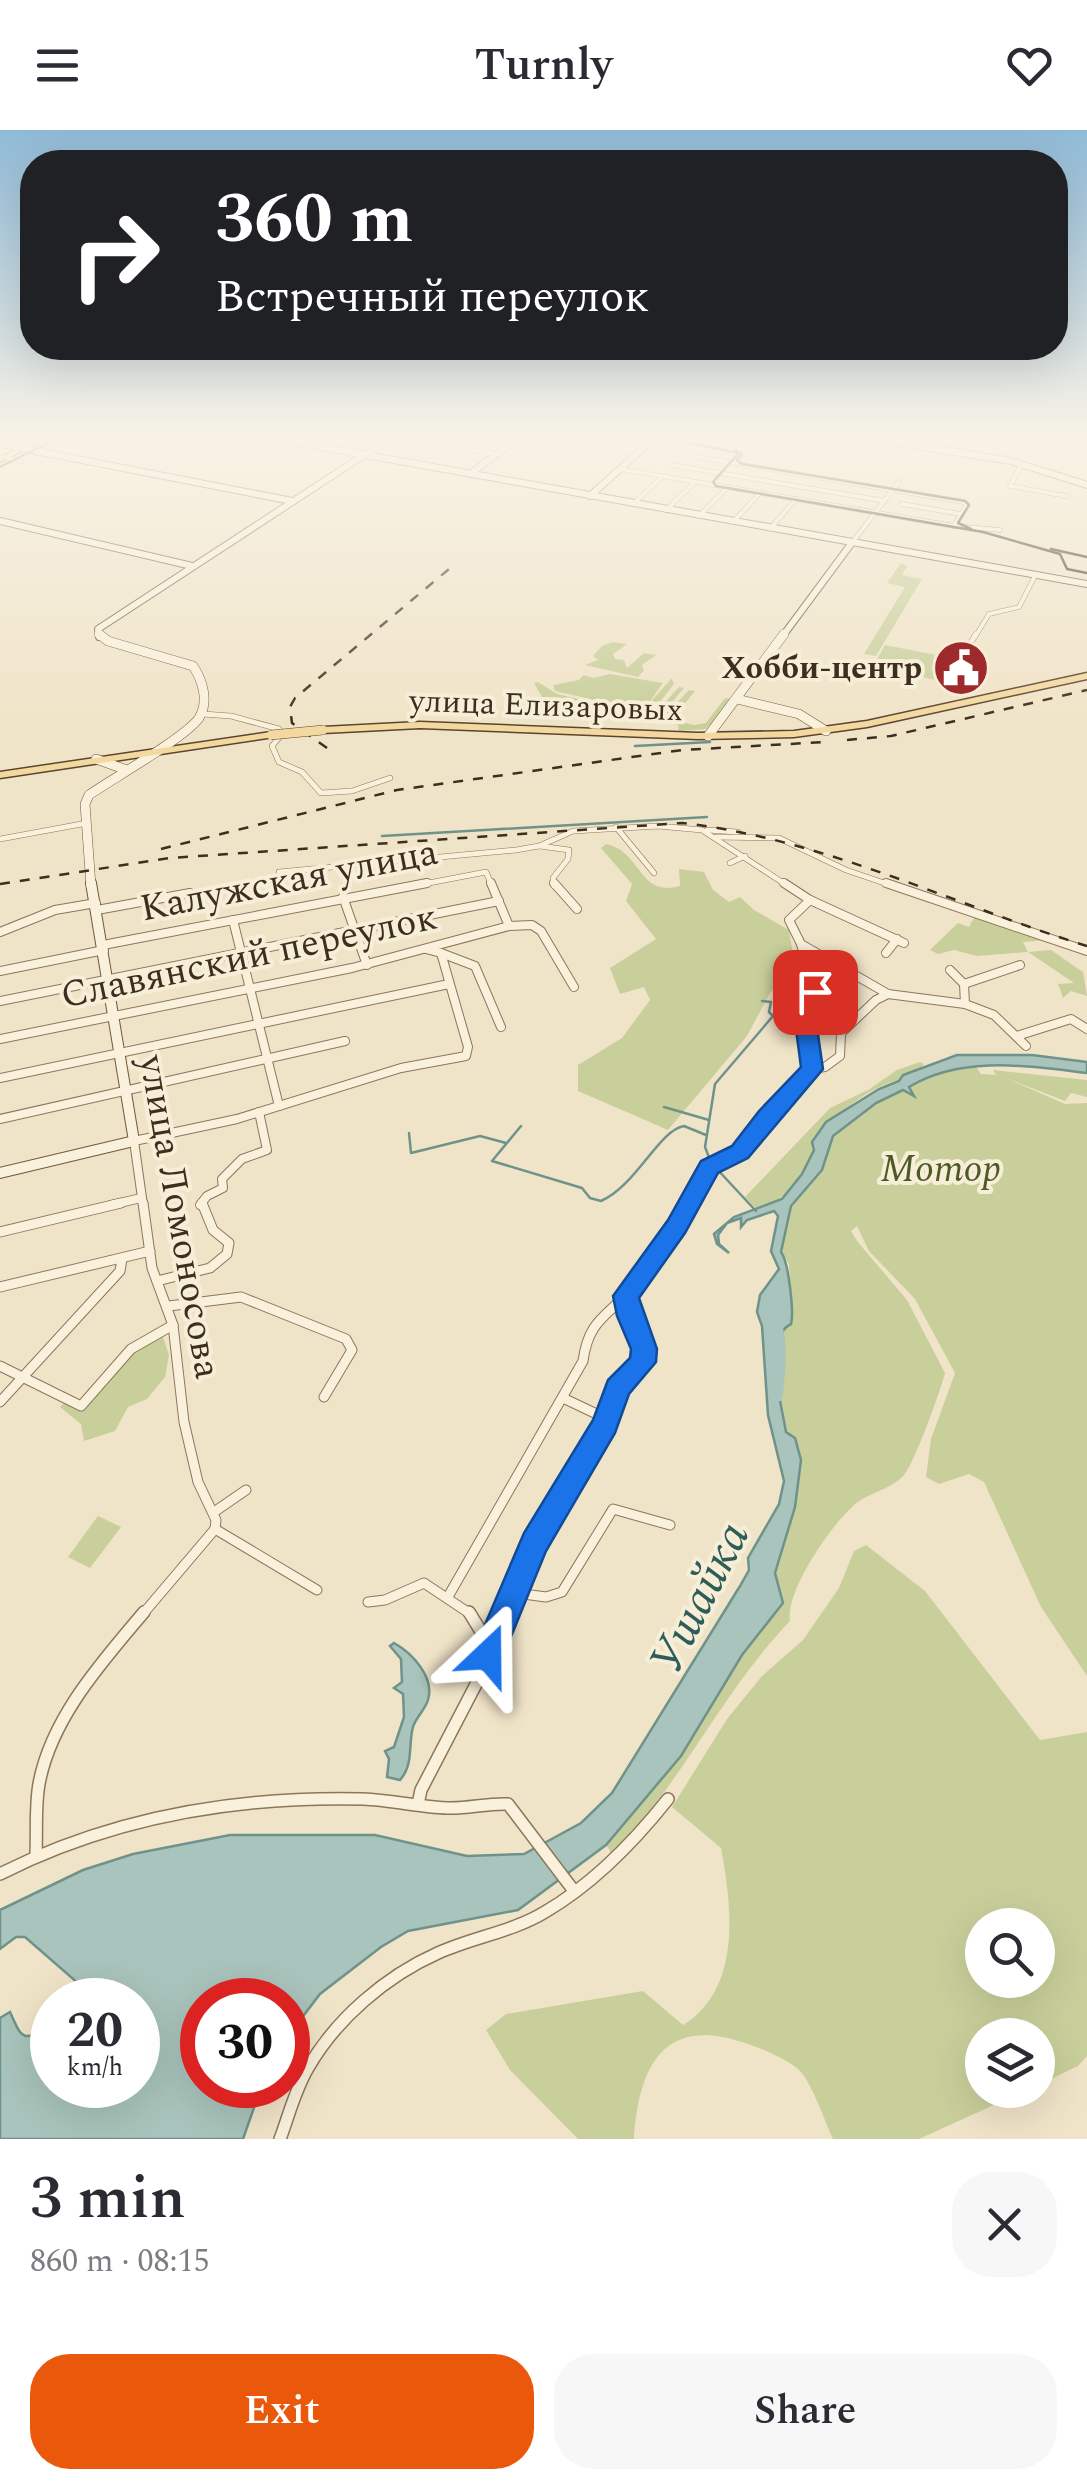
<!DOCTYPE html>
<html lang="en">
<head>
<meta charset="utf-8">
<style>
  body { margin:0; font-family:Spectral,serif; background:#f7f7f7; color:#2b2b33; height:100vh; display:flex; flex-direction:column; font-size:38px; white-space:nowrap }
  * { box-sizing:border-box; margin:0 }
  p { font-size:32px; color:#7c7c81 }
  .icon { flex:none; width:55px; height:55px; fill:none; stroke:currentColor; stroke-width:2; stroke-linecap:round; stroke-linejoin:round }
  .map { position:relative; height:2009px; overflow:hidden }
  .drawer { display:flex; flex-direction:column; background:#fff; flex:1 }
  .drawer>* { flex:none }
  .hud { position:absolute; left:20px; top:20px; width:1048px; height:210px; border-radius:40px; box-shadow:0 10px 40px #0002; background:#202124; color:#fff; overflow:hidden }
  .fabs { position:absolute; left:965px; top:1778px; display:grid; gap:20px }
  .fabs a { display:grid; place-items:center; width:90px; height:90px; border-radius:50%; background:#fff; box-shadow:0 10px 40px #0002; font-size:50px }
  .speed { position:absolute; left:30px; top:1848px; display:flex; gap:20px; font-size:50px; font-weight:700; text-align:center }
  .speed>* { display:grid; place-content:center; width:130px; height:130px; border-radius:50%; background:#fff; box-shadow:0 10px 40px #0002; line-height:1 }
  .speed small { font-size:25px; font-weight:400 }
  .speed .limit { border:15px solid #d22; background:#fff; color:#111 }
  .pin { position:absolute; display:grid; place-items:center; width:85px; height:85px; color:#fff; margin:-42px; border-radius:20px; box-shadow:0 5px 15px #0006 }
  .me { position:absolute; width:110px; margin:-55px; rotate:23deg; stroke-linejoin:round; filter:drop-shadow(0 0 8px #0008) }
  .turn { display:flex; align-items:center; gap:35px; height:210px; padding:0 30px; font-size:45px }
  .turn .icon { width:130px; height:130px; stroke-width:2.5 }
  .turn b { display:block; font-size:70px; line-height:85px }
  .round { display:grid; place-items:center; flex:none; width:105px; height:105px; border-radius:40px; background:#f7f7f7 }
  .summary { display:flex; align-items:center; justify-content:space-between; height:170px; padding:0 30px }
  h1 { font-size:60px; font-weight:600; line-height:75px }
  .action { display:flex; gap:20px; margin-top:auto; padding:20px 30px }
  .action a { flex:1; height:115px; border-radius:40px; background:#ea580c; color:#fff; font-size:40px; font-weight:600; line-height:115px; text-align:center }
  .action a+a { background:#f7f7f7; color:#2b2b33 }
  header { display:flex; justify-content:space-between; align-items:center; height:130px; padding:0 30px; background:#fff; font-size:45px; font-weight:600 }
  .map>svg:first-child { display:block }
</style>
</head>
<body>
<header><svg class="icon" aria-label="menu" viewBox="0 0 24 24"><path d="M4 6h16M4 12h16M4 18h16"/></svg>Turnly<svg class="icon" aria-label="heart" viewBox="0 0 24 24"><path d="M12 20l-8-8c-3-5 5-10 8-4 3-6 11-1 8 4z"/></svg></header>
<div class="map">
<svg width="1087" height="2009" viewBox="0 0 1087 2009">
  <rect width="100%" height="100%" fill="#f0e4c8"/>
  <g fill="#c9cf9b" fill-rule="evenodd">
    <polygon points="901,433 907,436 902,445 922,449 876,526 864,524 905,457 887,453"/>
    <polygon points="612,512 627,514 613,524 615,529 624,530 627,538 644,523 656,525 642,535 644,540 638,547 585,535 598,530 593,526 602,516"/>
    <polygon points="885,515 952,528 944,535 947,537 940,551 909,544 912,536 877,529"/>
    <polygon points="610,544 663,553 646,577 672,548 674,554 655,578 659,579 679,557 684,558 665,580 668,582 689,560 695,561 673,588 555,561 553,555 579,550 583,545 593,548"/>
    <polygon points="538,552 557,564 694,595 706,593 725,568 734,569 706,599 679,601 678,595 607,577 590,580 547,576 534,553"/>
    <path d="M606,714C642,721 638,768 680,756L679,739L704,742L713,760L729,772L740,767L754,780L789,800L795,837L770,863L747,906L668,1000L578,961V935L622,908L650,870L644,857L620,864L610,838L656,809L626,771L632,754L601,718Z"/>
    <polygon points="976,784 1046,810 1023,812 1028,822 1051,820 1083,842 1087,866 1071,861 1063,868 1058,854 1074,853 1028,822 977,826 954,820 938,824 930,820 958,793 969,797"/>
    <path d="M920,932L924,934C915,947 903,948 889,953C859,964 833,988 812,1012L814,1020C804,1048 786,1070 758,1080L745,1067L830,978L868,960L897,940Z"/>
    <path d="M975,935L981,944L996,945L993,940L1087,950V967L1071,963L1065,971L1008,949L1065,974L1087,973V1546L1041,1477L984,1352L969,1344L939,1354L926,1347L931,1309L955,1243L915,1169L869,1121L857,1096L851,1101L857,1111L907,1170L945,1243C940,1262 915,1332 904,1345C890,1361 867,1362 852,1377C830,1397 785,1462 790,1491C721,1563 682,1654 612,1724L604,1712L772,1450L801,1330L795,1308L786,1303L775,1250V1210L790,1174L789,1134L781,1123L791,1076L822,1040L833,1006L876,973L903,960L914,966L908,958L945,941Z"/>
    <polygon points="162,1204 169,1225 165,1247 147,1269 128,1277 115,1301 84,1311 81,1294 60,1277 65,1272 84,1276 142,1214"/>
    <polygon points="98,1386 121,1397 90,1438 68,1427"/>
    <path d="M866,1415L925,1461L1040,1610L1087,1602V1926L1078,1936L1038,1955V1905H982V1960H1027L919,2009H833C825,1992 811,1950 798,1939C783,1927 760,1918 742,1912C662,1886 639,1938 634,2009H578L510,1940L486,1900L506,1884L643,1861L683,1895C742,1858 732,1778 721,1718L672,1677L727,1589L762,1546L803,1510L839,1458L854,1421ZM982,1795H1038V1850H982Z"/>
  </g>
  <g fill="#a9c4bc" stroke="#6f938a" stroke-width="2.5">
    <path d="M957,925H1032L1087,932V943C1028,936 962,925 909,957L914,966L903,960L876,973L833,1006L822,1040L791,1076L781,1122C789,1133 794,1183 791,1194C762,1208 782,1276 786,1302L795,1308L801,1330L795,1377L775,1443L783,1473L742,1525L681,1626L606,1715L518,1780L408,1801L381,1817L320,1864L288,1906V1870H202V1955H262L243,2009H0V1888L10,1882C22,1908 21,1913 52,1897V1955H138V1870H72L79,1854L25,1807H16L0,1819V1780L83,1740L133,1724L230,1705H375L467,1726L524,1724L581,1693L612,1663L740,1456L749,1440L748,1428L779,1374L784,1351L768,1285L762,1196L757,1182L760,1165L779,1139L771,1121L778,1086L774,1081L747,1090L741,1097V1088L727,1093L718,1105L719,1114L729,1123L717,1114L714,1104L734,1087L782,1069L802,1044L814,1020L812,1012L826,992L879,959L899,951L903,945Z"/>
    <path d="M394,1513C412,1523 435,1547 428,1570C425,1580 416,1587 413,1597C408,1615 414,1634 400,1650L387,1647L389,1629L385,1621L394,1617L404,1587L403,1564L394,1558L402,1552L401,1529L390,1516Z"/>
  </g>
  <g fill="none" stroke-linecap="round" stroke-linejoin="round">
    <g stroke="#6f938a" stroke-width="2.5">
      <polyline points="635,616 710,612"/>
      <polyline points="382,706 707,687"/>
      <polyline points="664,977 709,990"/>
      <path d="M521,996L492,1031L582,1058L590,1068L601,1071C636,1056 659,1000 684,996L706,1005"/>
      <polyline points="409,1003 411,1023 480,1006 506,1013"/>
      <polyline points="710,1030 705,1017 715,954 773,886 769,882 771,872 762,871"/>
      <polyline points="716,1038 756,1081"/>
    </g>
    <path fill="#a9c4bc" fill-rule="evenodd" d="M775,1185L780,1187C789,1213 785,1239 783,1266L781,1271L776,1272L771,1271L769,1266L773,1215L768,1191L770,1187Z"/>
    <g stroke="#8d765c" stroke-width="5">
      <g id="street-far4">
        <polyline points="421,311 496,324"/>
        <polyline points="679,324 964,372 967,375 954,396"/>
        <polyline points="364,325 390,311"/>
        <polyline points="2,327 21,331"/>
        <polyline points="734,333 754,311"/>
        <polyline points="1022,334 1010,356 1066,366"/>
        <polyline points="672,335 885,371"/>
        <polyline points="620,339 954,396 1000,400"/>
        <polyline points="633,374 663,346"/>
        <polyline points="902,374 961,384"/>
        <polyline points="666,380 695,352"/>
        <polyline points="699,386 728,357"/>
        <polyline points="733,392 760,363"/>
        <polyline points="770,399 796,369"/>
        <polyline points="851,414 899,352"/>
        <polyline points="975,507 989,484 1019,477 1035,446"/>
      </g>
    </g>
    <g stroke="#8d765c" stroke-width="6">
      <g id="street-far3">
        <polyline points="953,542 976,504"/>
        <polyline points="203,584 231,586 279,599 282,604 272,616 279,632 302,642 321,663 352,661 390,648"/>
        <polyline points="616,697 654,743"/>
        <polyline points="707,700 738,702"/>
        <polyline points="717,707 779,708 846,740 893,756"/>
        <polyline points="0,709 87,693"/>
        <polyline points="540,716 569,720 568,729 553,748 554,756"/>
        <polyline points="730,733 745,726"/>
        <polyline points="279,742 516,720 539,716 573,701 658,696 702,700 788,756"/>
        <polyline points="413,756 486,742 492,756"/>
      </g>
    </g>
    <g stroke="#8d765c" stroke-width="10">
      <g id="street-far2">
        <polyline points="491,753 509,796"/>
        <polyline points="554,753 577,779"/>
        <polyline points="784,753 810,770 904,813"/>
        <polyline points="886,753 1087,821"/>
        <polyline points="343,767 367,835"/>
        <polyline points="810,770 789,790 801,814 888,864 965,874"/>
        <polyline points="97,780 190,763"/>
        <polyline points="233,790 279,976"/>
        <polyline points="0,802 55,780 96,773"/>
        <polyline points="801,814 815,862 805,884 812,939"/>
        <polyline points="103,815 427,753"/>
        <polyline points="441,823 475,836 501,897"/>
        <polyline points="886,823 897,809"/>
        <polyline points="950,840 964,854 965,874 994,885 1026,916"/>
        <polyline points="0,841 104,820"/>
        <polyline points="964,854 1020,835"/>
        <polyline points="0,871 499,771"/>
        <polyline points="1017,906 1071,889 1087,899"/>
        <polyline points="0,909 352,838 509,796 532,795 541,801 574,857"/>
        <polyline points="0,948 449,854"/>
        <polyline points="0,989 345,911"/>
        <polyline points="111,1075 141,1068"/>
        <polyline points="143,1075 134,1011 237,989 401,938 466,926 468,917 441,823 426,819"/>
        <polyline points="200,1075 207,1066 223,1058 222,1049 242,1029 267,1020 259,982"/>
        <polyline points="686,1075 709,1037 740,1022 767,986 812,939 825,937 840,926 841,903 876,870 888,864"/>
      </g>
    </g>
    <g stroke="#8d765c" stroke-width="11">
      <g id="street-far1">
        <polyline points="143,1073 152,1138 173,1195 184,1292 198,1352 216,1390 215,1399"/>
        <polyline points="0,1102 121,1073"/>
        <polyline points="157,1151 210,1138 227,1124 229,1113 213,1100 202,1073"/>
        <polyline points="0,1157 150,1121"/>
        <polyline points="169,1176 241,1167 346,1209 352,1220 324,1267"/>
        <polyline points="0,1236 81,1276 131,1219 173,1195"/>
        <polyline points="563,1268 605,1288"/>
        <polyline points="0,1272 120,1141 122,1129"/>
        <polyline points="214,1382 246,1360"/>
        <polyline points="215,1399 317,1460"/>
        <polyline points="516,1463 546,1467 562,1462 613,1379 670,1395"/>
        <path d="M449,1465L583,1231C589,1186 611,1186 635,1154C655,1128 671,1101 688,1073"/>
        <polyline points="368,1472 385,1470 424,1453 472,1485"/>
        <polyline points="142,1485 215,1399"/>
        <polyline points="503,1485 535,1412 605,1295 617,1258 642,1232 644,1219 626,1166"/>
      </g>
    </g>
    <g stroke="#8d765c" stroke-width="14">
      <g id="street">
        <polyline points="488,1519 504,1482"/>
        <polyline points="418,1674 421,1660 485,1537 485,1508 469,1482"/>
        <path d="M36,1724C37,1701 35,1676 39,1654C51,1588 102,1532 144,1482"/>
        <path d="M0,1744C113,1687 237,1666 363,1669C391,1670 419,1677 447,1678C467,1679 487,1673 508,1674L574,1761"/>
        <path d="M280,2009C289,1985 295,1960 308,1938C336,1889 386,1846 438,1823C473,1807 512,1802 545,1782C593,1754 633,1713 668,1669"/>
      </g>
    </g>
    <g stroke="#6f573f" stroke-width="8">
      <g id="secondary-far2">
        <polyline points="288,311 1087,454"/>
        <polyline points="886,311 1011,331 1087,355"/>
        <polyline points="0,314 292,371"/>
        <polyline points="470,344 514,311"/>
        <polyline points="590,366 651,311"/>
        <polyline points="0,391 192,436"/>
        <polyline points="99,507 98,499 364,325"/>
        <polyline points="782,507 851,414"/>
      </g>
    </g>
    <g stroke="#6f573f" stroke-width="10">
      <g id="secondary-far1">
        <polyline points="737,569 799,584 826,601"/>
        <polyline points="708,606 784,504"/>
        <polyline points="96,629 127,640"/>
        <path d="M91,756L85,674L89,665C112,649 186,607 199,588C209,572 203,551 193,536L108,511L99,504"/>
      </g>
    </g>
    <g stroke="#6f573f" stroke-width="12">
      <polyline id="secondary" points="0,1043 134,1011 91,753"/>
    </g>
    <g stroke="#5b4430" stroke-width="3">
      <g id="primary">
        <polygon points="32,311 41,311 0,332 0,328"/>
        <polygon points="1087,543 1087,549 867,597 794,607 698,609 420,598 323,603 319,600 323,597 420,592 698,603 794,601 867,591"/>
        <polygon points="271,602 275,605 274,607 0,648 0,642"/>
      </g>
    </g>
    <use href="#street-far4" stroke="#faf1dc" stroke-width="4"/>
    <use href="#street-far3" stroke="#faf1dc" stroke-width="5"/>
    <use href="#street-far2" stroke="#faf1dc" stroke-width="8"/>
    <use href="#street-far1" stroke="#faf1dc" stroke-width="9"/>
    <use href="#street" stroke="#faf1dc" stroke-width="11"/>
    <use href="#secondary-far2" stroke="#faf1dc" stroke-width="6"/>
    <use href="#secondary-far1" stroke="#faf1dc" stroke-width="9"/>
    <use href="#secondary" stroke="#faf1dc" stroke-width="10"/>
    <use href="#primary" fill="#f3d9a0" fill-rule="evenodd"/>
    <g stroke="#3d2e20" stroke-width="2.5">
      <polyline points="679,311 739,323 713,352 716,356 983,402 1060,424 1067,439 1087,443"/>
      <polyline points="736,320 742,324 737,330 742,334 965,371 969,375 958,393 971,399"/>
      <polyline points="0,337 52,311"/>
      <polyline points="1051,419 1087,427"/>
    </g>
    <g stroke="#3d2e20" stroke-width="2.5" stroke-dasharray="10 10" stroke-linecap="butt">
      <polyline points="847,610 891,606 1087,560"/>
      <polyline points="327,618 292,593 290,577 295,568 455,434"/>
      <polyline points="161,719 397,660 682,620 825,612"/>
      <path d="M0,754L170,728L682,693C825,709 951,774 1087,816"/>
    </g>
    <g stroke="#5b4430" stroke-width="10" stroke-linecap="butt">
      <polyline id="primary-bridge" points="271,605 323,600"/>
    </g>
    <use href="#primary-bridge" stroke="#f3d9a0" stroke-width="9"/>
  </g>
  <linearGradient id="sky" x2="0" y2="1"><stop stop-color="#8fbad6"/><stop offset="0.52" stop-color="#f8f3e6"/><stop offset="1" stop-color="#f8f3e6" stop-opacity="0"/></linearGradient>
  <rect width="1087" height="593" fill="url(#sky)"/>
  <polygon fill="#1a73e8" stroke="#114b97" stroke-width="2.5" points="815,855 825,862 815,884 823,939 748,1028 718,1043 685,1103 639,1168 657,1219 656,1232 629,1264 615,1303 546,1421 499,1536 488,1541 477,1536 472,1525 524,1403 593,1290 608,1250 630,1228 631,1219 617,1186 613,1166 668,1090 701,1031 732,1016 759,981 801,937 794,884 808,857"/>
  <defs>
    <g id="civic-disc" transform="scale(2.875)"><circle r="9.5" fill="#9e2a2b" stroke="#f7eed8"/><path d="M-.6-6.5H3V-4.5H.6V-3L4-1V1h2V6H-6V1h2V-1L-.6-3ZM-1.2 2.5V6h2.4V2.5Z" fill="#fff"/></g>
  </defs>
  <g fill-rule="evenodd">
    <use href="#civic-disc" x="961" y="538"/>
  </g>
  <g text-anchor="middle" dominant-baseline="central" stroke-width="8" stroke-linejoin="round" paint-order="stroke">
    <g font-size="32" font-weight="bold" fill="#3d2e20" stroke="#f7eed8" text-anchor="end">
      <text x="922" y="538">Хобби-центр</text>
    </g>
    <g font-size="32" fill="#3d2e20" stroke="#f7eed8">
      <text transform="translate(546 576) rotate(2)">улица Елизаровых</text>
    </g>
    <g font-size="38" fill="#3d2e20" stroke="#f7eed8">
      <text transform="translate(289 751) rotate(-11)">Калужская улица</text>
      <text transform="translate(249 827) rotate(-12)">Славянский переулок</text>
      <text transform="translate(179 1087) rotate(80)">улица Ломоносова</text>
    </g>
    <g font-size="38" font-style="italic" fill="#4d5a26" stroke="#f7eed8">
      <text x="941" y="1040">Мотор</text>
    </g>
    <g font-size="48" font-style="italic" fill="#2f5d5a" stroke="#f7eed8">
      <text transform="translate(700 1468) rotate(-63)">Ушайка</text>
    </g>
  </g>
</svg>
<div class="fabs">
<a><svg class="icon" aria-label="search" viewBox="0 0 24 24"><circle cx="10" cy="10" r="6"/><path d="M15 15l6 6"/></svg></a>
<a><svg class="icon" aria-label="layers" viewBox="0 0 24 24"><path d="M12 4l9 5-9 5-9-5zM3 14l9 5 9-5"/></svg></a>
</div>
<div class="speed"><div>20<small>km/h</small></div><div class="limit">30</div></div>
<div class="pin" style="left:815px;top:862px;background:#d93025"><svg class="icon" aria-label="arrive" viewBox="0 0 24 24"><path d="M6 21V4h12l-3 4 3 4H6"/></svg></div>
<svg class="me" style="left:488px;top:1525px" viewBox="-20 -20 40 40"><path d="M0-17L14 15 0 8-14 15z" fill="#1a73e8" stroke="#fff" stroke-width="4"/></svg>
<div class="hud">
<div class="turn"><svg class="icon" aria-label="right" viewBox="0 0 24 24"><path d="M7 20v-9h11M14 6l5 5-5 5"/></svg><div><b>360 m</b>Встречный переулок</div></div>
</div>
</div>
<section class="drawer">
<div class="summary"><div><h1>3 min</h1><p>860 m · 08:15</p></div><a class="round"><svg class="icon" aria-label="close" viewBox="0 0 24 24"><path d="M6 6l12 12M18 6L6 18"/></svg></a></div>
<div class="action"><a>Exit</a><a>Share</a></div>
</section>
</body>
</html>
